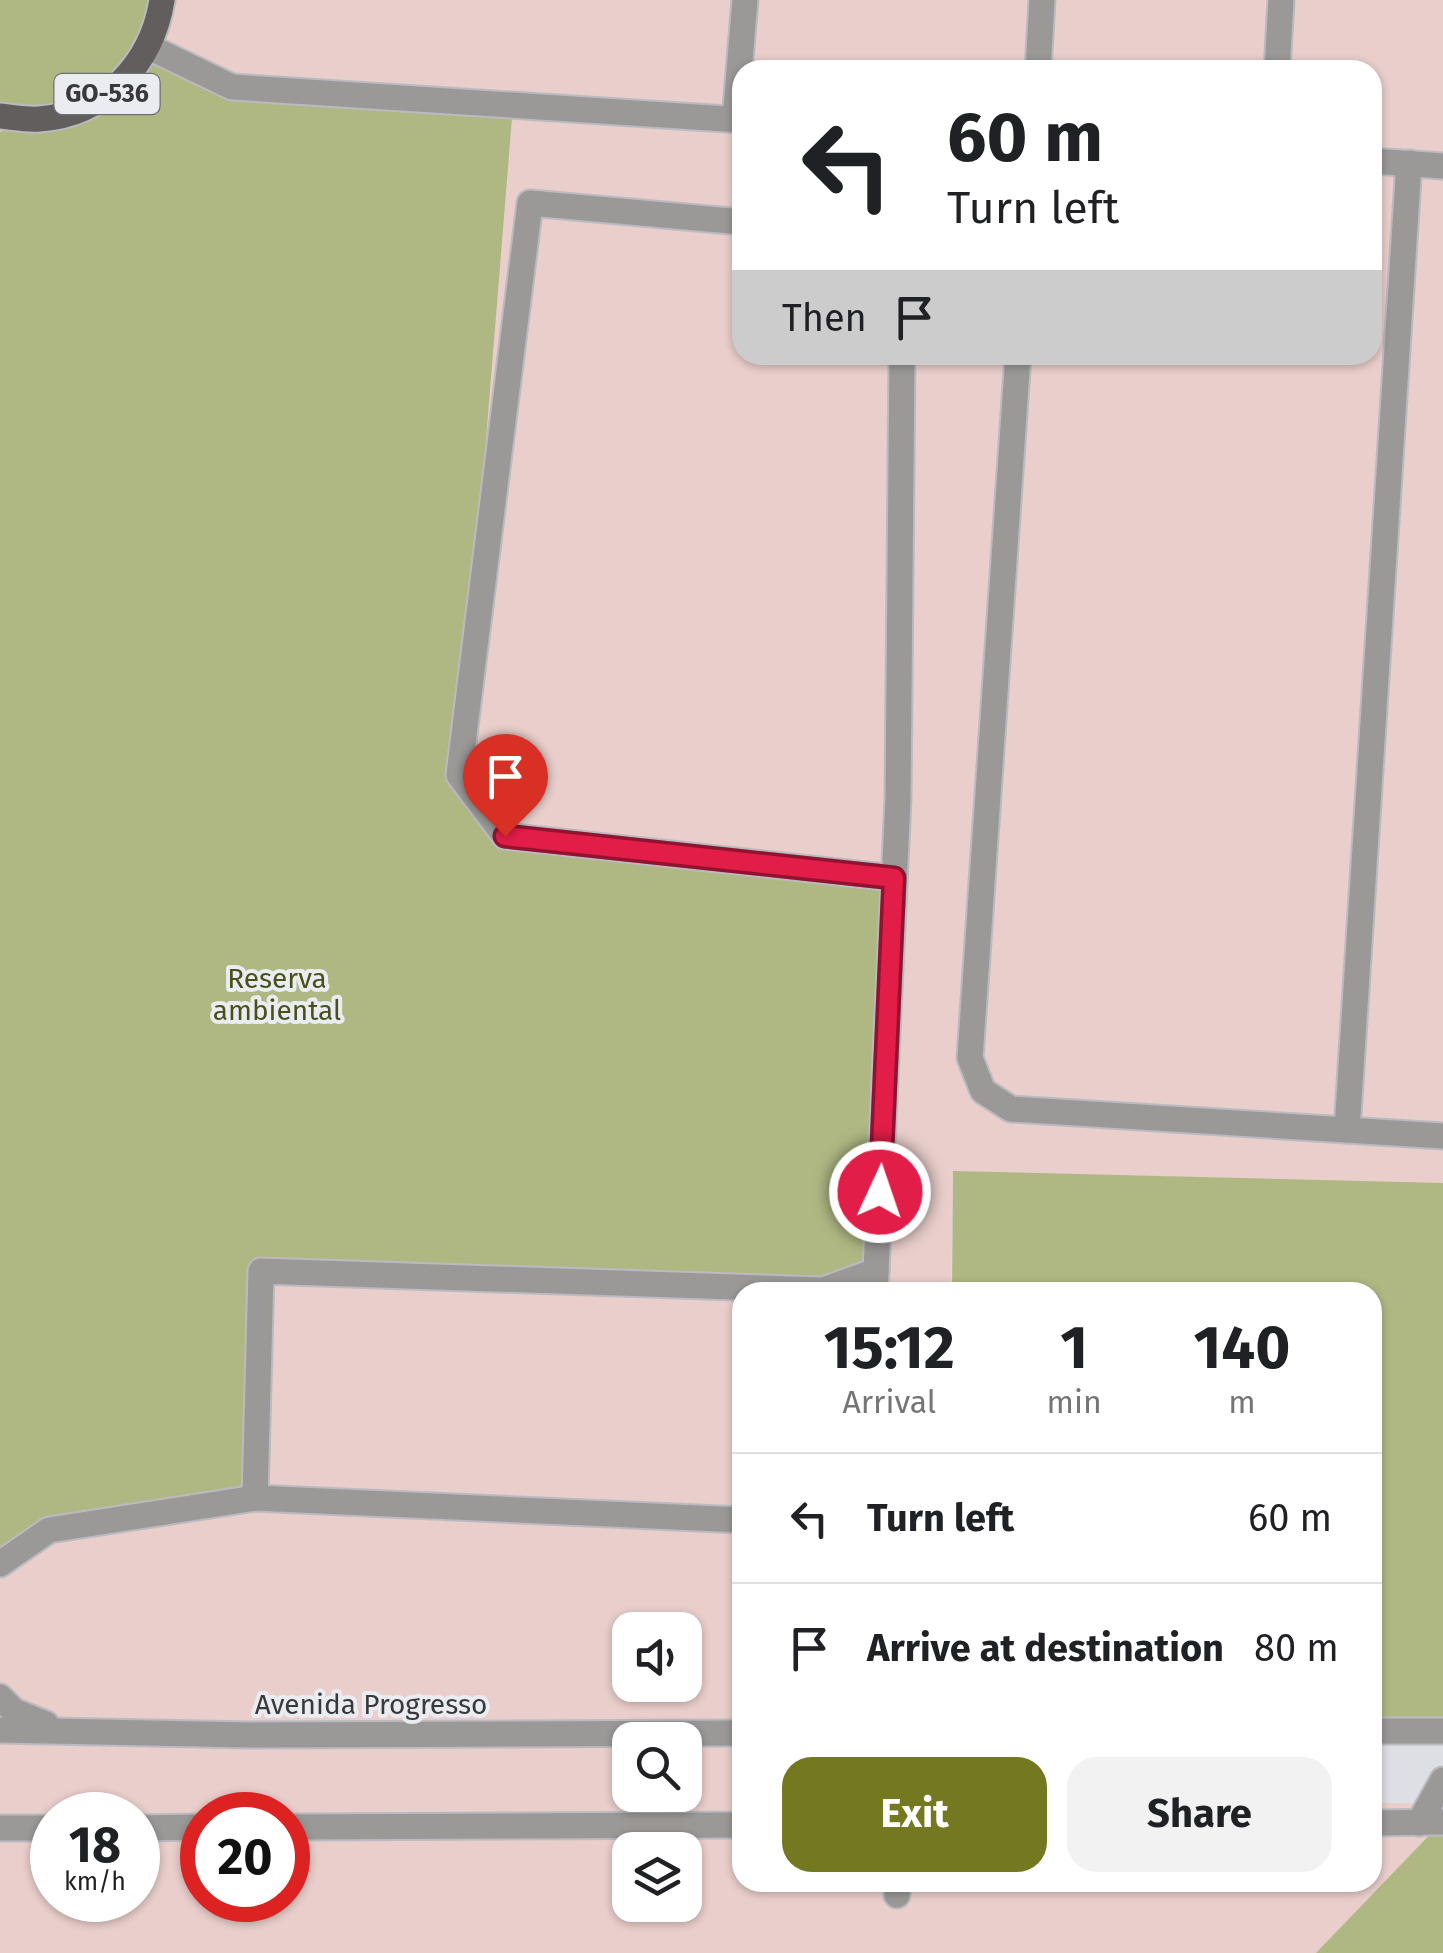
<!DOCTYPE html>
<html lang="en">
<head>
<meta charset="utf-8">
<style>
  body { margin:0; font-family:"Fira Sans",sans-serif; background:#f2f2f2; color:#202124; height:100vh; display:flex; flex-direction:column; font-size:38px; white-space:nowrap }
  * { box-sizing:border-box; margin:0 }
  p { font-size:32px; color:#757577 }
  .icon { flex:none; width:55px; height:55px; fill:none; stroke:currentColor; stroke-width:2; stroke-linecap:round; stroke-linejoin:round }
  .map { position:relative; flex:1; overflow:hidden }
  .panel { position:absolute; left:732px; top:1282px; width:650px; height:610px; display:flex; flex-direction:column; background:#fff; border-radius:30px; box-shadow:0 2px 8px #0004 }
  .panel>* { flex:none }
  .banner { position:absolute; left:732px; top:60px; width:650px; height:305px; border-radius:30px; box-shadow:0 2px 8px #0004; background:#fff; color:#202124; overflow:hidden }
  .fabs { position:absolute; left:612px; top:1612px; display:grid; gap:20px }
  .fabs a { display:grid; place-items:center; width:90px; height:90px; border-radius:20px; background:#fff; box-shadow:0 2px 8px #0004; font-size:50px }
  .speed { position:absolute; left:30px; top:1792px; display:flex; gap:20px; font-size:50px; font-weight:700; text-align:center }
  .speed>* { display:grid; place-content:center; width:130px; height:130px; border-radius:50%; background:#fff; box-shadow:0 2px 8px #0004; line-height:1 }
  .speed small { font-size:25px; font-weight:400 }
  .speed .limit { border:15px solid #d22; background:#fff; color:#111 }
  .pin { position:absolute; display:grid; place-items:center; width:85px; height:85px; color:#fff; margin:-102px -42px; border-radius:50% 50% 50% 0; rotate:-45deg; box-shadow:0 0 10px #0007 }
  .pin .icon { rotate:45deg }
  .me { position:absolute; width:110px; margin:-55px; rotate:3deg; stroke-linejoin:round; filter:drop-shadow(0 0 8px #0008) }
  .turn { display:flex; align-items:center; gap:35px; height:210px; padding:0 50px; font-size:45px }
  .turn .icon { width:130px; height:130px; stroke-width:2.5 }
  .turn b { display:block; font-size:70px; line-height:85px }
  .then { display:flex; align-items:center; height:95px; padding:0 50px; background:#0003; gap:20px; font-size:38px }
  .eta { display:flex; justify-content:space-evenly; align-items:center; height:170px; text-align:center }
  .eta b { font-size:60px; font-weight:700; line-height:70px }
  .button { display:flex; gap:20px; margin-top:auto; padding:20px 50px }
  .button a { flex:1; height:115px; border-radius:30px; background:#747820; color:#fff; font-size:40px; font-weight:700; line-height:115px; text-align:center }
  .button a+a { background:#f2f2f2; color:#202124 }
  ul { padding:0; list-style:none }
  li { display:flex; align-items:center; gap:30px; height:130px; padding:0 50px; border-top:2px solid #e0e0e0 }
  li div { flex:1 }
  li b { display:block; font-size:38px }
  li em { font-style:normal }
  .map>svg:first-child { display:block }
</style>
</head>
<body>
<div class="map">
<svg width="1443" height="1953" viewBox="0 0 1443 1953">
  <rect width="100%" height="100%" fill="#dedfe5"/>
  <path fill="#e9cecb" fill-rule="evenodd" d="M0,0H1443V1204L953,1171L951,1292H742V1882H1372L1373,1802L1443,1805V1953H0ZM742,70H1372V355H742ZM630,1630H685V1685H630ZM630,1740H685V1795H630ZM52,1815H138V1900H52ZM202,1815H288V1900H202ZM630,1850H685V1905H630Z"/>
  <g fill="#afb883">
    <polygon points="0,0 162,0 149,47 232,87 513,105 459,775 505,836 894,878 876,1271 823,1290 261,1272 242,1499 49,1530 0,1560 0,132 34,120 0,116"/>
    <polygon points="953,1171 1443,1183 1443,1731 1373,1731 1372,1292 952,1292"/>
    <polygon points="1443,1822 1443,1953 1316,1953 1441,1823"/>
  </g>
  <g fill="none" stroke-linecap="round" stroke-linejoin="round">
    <g stroke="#babac0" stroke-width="29">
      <g id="minor">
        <polyline points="149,47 232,87 742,120"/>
        <polyline points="1038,70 1042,0"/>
        <polyline points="1277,70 1281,0"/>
        <polyline points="735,120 745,0"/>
        <polyline points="1372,161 1443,166"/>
        <polyline points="742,222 530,203 459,775 505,836 894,878"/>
        <polyline points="1018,355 970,1058 983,1091 1011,1109 1443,1136"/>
        <polyline points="1347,1130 1409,163"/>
        <polyline points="823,1290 876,1271"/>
        <polyline points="875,1292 898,799 902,355"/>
        <polyline points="742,1520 255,1498 261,1271 823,1290 823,1292"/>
        <polyline points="0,1564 49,1530 255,1498"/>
        <polyline points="0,1697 14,1711 46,1724"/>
        <polyline points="0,1730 249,1735 742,1733"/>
        <polyline points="1372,1731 1443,1731"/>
        <polyline points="1372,1823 1443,1822"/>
        <polyline points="1419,1823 1443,1780"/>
        <polyline points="288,1827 742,1825"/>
        <polyline points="0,1828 52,1828"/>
        <polyline points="138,1828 202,1827"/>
        <polyline points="897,1895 898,1882"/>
      </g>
    </g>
    <g stroke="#babac0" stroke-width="29">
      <path id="major" d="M0,116C12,117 26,120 39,119C105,115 152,63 162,0"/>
    </g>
    <use href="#minor" stroke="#9b9898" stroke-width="25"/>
    <use href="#major" stroke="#635e5e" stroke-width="25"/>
  </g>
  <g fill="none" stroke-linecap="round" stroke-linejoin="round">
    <g stroke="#92132f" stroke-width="25">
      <polyline id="route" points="505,836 894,878 880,1192"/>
    </g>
    <use href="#route" stroke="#e11d48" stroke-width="18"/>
  </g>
  <g text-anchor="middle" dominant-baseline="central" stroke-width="8" stroke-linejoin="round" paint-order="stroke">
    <rect fill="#ebecf2" stroke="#6e6f73" stroke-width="2.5" x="54.5" y="74" width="105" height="40" rx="8"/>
    <g font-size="25" font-weight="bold" fill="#39393c">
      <text x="107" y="94">GO-536</text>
    </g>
    <g font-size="28" fill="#495119" stroke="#ebecf2">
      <text x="277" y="978">Reserva<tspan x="277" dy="32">ambiental</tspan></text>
    </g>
    <g font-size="28" fill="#39393c" stroke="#ebecf2">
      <text x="371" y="1704">Avenida Progresso</text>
    </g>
  </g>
</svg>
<div class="fabs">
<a><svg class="icon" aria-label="sound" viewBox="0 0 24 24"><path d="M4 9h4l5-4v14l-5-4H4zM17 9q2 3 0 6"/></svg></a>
<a><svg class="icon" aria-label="search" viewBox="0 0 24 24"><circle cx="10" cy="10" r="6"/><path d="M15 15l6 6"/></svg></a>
<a><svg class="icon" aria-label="layers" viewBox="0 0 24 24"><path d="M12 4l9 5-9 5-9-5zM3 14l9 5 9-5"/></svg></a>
</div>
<div class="speed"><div>18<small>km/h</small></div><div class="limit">20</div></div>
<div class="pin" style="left:505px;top:836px;background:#d93025"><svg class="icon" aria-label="arrive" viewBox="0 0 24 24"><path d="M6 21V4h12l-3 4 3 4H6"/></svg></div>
<svg class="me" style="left:880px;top:1192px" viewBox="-20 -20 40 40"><circle r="17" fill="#e11d48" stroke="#fff" stroke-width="3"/><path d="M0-11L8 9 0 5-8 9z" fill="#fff"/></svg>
<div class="banner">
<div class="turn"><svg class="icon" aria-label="left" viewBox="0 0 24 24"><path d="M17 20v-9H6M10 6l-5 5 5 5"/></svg><div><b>60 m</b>Turn left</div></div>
<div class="then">Then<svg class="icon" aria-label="arrive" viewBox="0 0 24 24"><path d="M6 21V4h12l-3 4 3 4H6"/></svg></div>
</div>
<section class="panel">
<div class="eta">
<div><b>15:12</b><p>Arrival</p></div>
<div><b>1</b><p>min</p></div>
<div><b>140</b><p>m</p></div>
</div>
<ul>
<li><svg class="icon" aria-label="left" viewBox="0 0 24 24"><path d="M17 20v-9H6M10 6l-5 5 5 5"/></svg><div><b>Turn left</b></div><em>60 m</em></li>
<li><svg class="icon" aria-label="arrive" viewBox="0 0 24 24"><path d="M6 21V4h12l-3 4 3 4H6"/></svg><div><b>Arrive at destination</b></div><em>80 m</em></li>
</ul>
<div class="button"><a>Exit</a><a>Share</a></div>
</section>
</div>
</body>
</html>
